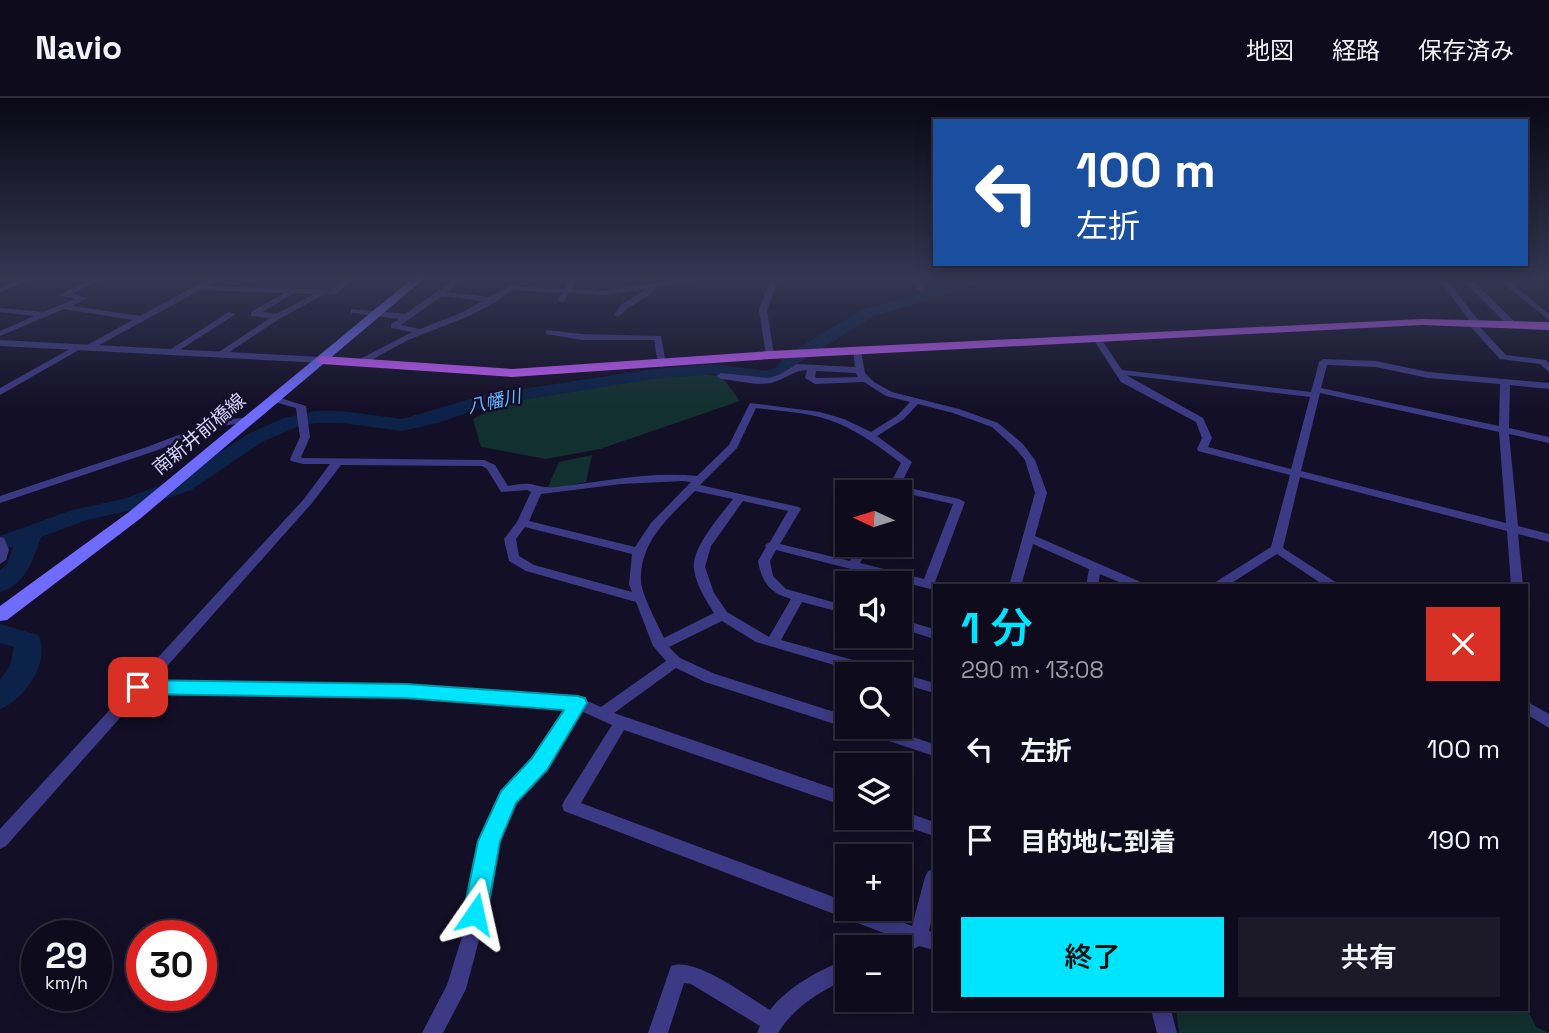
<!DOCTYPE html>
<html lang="ja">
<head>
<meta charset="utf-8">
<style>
  body { margin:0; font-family:"Space Grotesk","Noto Sans JP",sans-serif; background:#1c1929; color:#f1f3f6; height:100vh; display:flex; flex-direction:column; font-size:26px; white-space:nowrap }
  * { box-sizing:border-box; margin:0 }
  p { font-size:23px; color:#9b9ba3 }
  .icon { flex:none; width:38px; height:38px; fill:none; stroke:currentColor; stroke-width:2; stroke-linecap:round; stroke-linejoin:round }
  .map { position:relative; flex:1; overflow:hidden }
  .side { position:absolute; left:933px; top:486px; width:595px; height:427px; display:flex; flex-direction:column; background:#0e0b1c; border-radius:0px; box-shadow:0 4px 18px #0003,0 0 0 2px #2e2b3b }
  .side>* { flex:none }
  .top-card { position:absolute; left:933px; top:21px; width:595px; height:147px; border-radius:0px; box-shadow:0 4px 18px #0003,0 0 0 2px #2e2b3b; background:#1a4fa0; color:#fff; overflow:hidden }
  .needle { width:46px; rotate:274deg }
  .tools { position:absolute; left:835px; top:382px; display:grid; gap:14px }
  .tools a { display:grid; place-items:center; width:77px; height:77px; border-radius:0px; background:#0e0b1c; box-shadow:0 4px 18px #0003,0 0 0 2px #2e2b3b; font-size:35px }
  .speed { position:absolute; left:21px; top:822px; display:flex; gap:14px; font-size:35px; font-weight:700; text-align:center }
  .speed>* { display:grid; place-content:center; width:91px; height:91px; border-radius:50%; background:#0e0b1c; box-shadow:0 4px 18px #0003,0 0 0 2px #2e2b3b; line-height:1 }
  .speed small { font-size:18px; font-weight:400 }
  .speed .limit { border:10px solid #d22; background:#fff; color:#111 }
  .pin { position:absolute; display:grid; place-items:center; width:60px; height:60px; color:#fff; margin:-30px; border-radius:14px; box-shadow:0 4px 10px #0006 }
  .me { position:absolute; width:77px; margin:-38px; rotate:11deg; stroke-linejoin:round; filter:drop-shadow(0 0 5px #0008) }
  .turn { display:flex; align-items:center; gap:24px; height:147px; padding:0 28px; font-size:32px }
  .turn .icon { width:91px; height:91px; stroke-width:2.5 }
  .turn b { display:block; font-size:49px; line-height:60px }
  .round { display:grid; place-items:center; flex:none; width:74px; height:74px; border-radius:0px; background:#1c1929 }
  .summary { display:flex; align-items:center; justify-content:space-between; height:119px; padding:0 28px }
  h1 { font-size:42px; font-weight:600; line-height:52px; color:#00e5ff }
  .button { display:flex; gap:14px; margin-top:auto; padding:14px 28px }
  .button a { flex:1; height:80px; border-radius:0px; background:#00e5ff; color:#111; font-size:28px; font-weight:600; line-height:80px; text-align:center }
  .button a+a { background:#1c1929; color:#f1f3f6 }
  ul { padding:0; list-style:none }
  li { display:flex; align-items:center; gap:21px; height:91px; padding:0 28px }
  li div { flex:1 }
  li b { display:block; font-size:26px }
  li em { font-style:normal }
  header { display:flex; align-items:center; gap:42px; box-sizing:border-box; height:98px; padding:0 35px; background:#0e0b1c; border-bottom:2px solid #2e2b3b }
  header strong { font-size:33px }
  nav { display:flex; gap:38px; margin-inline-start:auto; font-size:24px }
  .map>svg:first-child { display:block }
</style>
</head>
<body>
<header>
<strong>Navio</strong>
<nav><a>地図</a><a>経路</a><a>保存済み</a></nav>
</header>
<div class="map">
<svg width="1549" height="935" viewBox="0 0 1549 935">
  <rect width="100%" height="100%" fill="#130f26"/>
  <g fill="#12302f">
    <polygon points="677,271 722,279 740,303 600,351 546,361 481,349 473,321 513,301 566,291 615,286"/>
    <polygon points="592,357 586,384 559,390 548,389 559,364"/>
    <polygon points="1526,909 1536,929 1549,935 1179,935 1176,912 1526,912"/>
  </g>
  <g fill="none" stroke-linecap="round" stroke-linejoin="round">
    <g fill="#0c2248" fill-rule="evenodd">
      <path d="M974,180H999L874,218L798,265L788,278L766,283L714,276L653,281L487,308L438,325L402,333L342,325H315L297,329L264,343L191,392L137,411L87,422L41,439C33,462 26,487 0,494V472L7,466L13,449L0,453V438L72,412L123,401L175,382L250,335L284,320L315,313H342L402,321L484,297L653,271L714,266L766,273L776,270L786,257L862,212Z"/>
      <path d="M0,526L38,537C52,562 24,603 0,611V582L10,568L14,549L0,545Z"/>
    </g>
    <g fill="#3d3a85" fill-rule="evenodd">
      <polygon points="22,180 32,180 0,195 0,190"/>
      <path d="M93,180H103L72,196L88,200L72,208L140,218L210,180H219L207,188L331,192L346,180H354L336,196H325L279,221L222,259L219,258V254L270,220L251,218V214L284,195L200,192L90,252L87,251V247L133,222L64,211L0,238V233L34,218L0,214V210L43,214L75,201L59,197ZM294,195L314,196L276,216L262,214Z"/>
      <path d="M457,180H465L447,194L489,199L510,188L564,191L571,180H578L572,191L604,193L686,180H707L656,189L648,198L628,210L618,219L614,217L622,206L647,191L604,197L569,195L564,204H561L557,202L562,195L511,192L496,204L469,218L408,242L362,267H356V263L412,234L391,230V226L399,221L354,215H351V211L405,216ZM442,198L482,203L463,214L420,231L401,227Z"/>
      <polygon points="771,180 779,180 767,212 774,257 770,260 766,257 759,212"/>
      <polygon points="915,180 923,180 924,193 917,191"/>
      <polygon points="1438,180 1445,180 1479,223 1478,227 1506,257 1546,262 1549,265 1549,274 1540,266 1500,261 1468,226 1467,224 1469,222"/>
      <polygon points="1497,180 1505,180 1549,216 1549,222"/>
      <polygon points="1465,181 1471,181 1515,224 1515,228 1509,228 1465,185"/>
      <polygon points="229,214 236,216 175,255 168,253"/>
      <polygon points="546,232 582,236 661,238 666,266 662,269 658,266 654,242 582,242 546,236"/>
      <path d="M1094,239H1100L1122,272L1311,294L1319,264L1323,261L1376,263L1428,274L1549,285V291L1510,287L1509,330L1549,339V345L1509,336L1518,428L1549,436V444L1518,436L1523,488H1511L1507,433L1300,379L1283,450L1337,485L1339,488H1325L1277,456L1227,488H1212L1214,485L1271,449L1290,377L1198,353L1197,351L1202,340L1196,324L1121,284L1093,241ZM1327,267L1376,269L1428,280L1500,286L1499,328L1321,290ZM1126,277L1310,299L1291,371L1208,349L1212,340L1203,320ZM1320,295L1499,334L1506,425L1301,373Z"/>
      <polygon points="77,247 84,249 0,297 0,290"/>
      <path d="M857,250L861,253L865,275L874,284L892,294L959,311L998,325L1023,346L1035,362L1047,395L1035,438L1143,485L1145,488H1128L1100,476L1098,488H1086L1089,471L1033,446L1021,488H1009L1035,395L1025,362L1015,350L992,329L953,315L918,306L904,321L877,338L912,364L900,388L959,401L965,404L935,484L940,485L942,488H934V492L776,452L770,463L773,478L786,491L847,508V516L802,504L781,542L889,572L891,576H865L756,544L722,523L669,549L680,560L715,576L847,618V628H852L847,630L705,584L676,570L614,615L847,695V709L624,632L581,705L847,804V810H865L912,828L925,779L928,773L934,771V811L929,833L934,834V852L919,848L900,858V849H889L891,843L897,840L564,713L562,708L564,703L612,627L581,613L546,671L514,704L497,743L479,842L466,891L443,935H422L447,887L461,842L481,743L502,695L534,661L567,610L406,598L143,594L6,748L0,751V731L304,401L330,366H303L291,363L290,361L300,339L296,310L271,303V299H277L306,308L310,339L301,359L303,360L484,362L495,367L508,388C515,387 523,385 530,386C540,388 545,390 556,389C603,384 650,373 697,378L729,347L750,305L820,314L844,321L871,334L898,317L910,304L886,298L864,284L815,286L805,280L807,272C794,272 784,282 771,285C756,288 736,282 721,281L716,278L721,275L768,280L779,277L797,266L855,269L853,253ZM816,273L856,275L858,279L817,280L815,279ZM756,310C779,313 804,314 826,321C855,330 878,348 901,365L886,394H900L953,406L924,481L860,465L870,446H858L850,463L780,446L801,411L799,409L700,387L737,350ZM341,367L482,368L487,371L501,394L527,392L531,394L517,424L504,441L509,463L526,473L636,504L653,548L666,563L601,609L578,599L406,588L153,584L312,405ZM683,383L691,384L651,425L635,449L529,423L541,396L621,386ZM695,393L733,401C721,417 691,450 694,471C696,487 706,502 714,515L664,540C658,527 642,497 641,484C639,444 669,419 695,393ZM743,403L788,413L770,444L765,447L766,449L758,463C762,484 769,495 791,501L769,539L727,514L714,495L705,469L711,448ZM525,429L632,456L629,486L632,494L534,467L519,458L516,441Z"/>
      <polygon points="250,319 255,322 253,324 220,328 155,353 0,405 0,398 147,349 215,323"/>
      <polygon points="0,439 4,440 9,452 6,462 0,466"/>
      <polygon points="900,521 934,531 934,541 900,530"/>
      <polygon points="900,575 934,585 934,595 900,585 900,576 897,576"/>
      <polygon points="1526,603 1549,616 1549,630 1526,616"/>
      <polygon points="853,628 879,628 934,646 934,658 855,632"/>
      <polygon points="900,712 934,724 934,738 893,724 891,719 900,719"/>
      <path d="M847,861V881C820,893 794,909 778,935H757L760,928L691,886L684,885L668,935H648L671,868C695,858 748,899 770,912C790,887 818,873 847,861Z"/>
      <polygon points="1151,912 1171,912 1177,935 1157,935"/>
    </g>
    <polygon fill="#3d3a85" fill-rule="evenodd" points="0,242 322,259 328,262 322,265 0,248"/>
    <polygon fill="#6f6bff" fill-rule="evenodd" points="413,180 425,180 141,420 7,522 0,523 0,508 129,414"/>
    <polygon fill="#c25bff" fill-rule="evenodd" points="1422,221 1549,224 1549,232 1422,227 770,261 512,279 322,266 316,262 322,258 512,271 770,253"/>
  </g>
  <linearGradient id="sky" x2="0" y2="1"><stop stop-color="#0a0815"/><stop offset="0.58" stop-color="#333752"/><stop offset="1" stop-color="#333752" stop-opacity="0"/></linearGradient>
  <rect width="1549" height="311" fill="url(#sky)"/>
  <polygon fill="#00e5ff" stroke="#0095a6" stroke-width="2" points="138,582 406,586 578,598 585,600 587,605 547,672 516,705 500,743 487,816 483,824 475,828 466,824 463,816 478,743 501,693 532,660 564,612 406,600 138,596 131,594 129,589 131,584"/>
  <g text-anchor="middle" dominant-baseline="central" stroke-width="5" stroke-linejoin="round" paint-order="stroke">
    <g font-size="18" font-style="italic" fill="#62b6ff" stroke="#130f26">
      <text transform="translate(494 303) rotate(-12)">八幡川</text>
    </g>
    <g font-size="19" fill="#d9d4ff" stroke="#130f26">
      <text transform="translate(199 336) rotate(-40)">南新井前橋線</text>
    </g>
  </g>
</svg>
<div class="tools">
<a><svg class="needle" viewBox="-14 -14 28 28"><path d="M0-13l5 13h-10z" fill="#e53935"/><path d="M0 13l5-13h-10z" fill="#9b9ba3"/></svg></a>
<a><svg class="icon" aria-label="sound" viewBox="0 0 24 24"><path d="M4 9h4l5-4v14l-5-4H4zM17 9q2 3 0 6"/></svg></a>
<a><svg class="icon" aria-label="search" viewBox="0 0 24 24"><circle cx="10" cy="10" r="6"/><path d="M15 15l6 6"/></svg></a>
<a><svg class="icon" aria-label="layers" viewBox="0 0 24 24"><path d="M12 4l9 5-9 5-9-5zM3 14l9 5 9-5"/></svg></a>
<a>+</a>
<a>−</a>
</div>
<div class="speed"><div>29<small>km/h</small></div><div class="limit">30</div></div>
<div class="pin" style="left:138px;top:589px;background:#d93025"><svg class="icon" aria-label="arrive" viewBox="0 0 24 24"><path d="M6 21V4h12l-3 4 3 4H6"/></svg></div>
<svg class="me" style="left:475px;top:816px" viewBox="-20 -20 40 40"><path d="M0-17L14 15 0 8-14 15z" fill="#00e5ff" stroke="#fff" stroke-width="4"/></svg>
<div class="top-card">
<div class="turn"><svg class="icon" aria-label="left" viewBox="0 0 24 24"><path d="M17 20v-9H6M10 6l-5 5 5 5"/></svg><div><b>100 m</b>左折</div></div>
</div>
<section class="side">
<div class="summary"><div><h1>1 分</h1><p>290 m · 13:08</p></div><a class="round" style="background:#d93025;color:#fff"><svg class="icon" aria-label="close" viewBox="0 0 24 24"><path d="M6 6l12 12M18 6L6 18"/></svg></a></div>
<ul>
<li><svg class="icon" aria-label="left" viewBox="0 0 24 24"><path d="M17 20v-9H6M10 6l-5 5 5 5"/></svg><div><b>左折</b></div><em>100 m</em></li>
<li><svg class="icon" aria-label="arrive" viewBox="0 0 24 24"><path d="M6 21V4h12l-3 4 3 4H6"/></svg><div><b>目的地に到着</b></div><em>190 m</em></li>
</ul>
<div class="button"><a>終了</a><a>共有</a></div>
</section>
</div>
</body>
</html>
